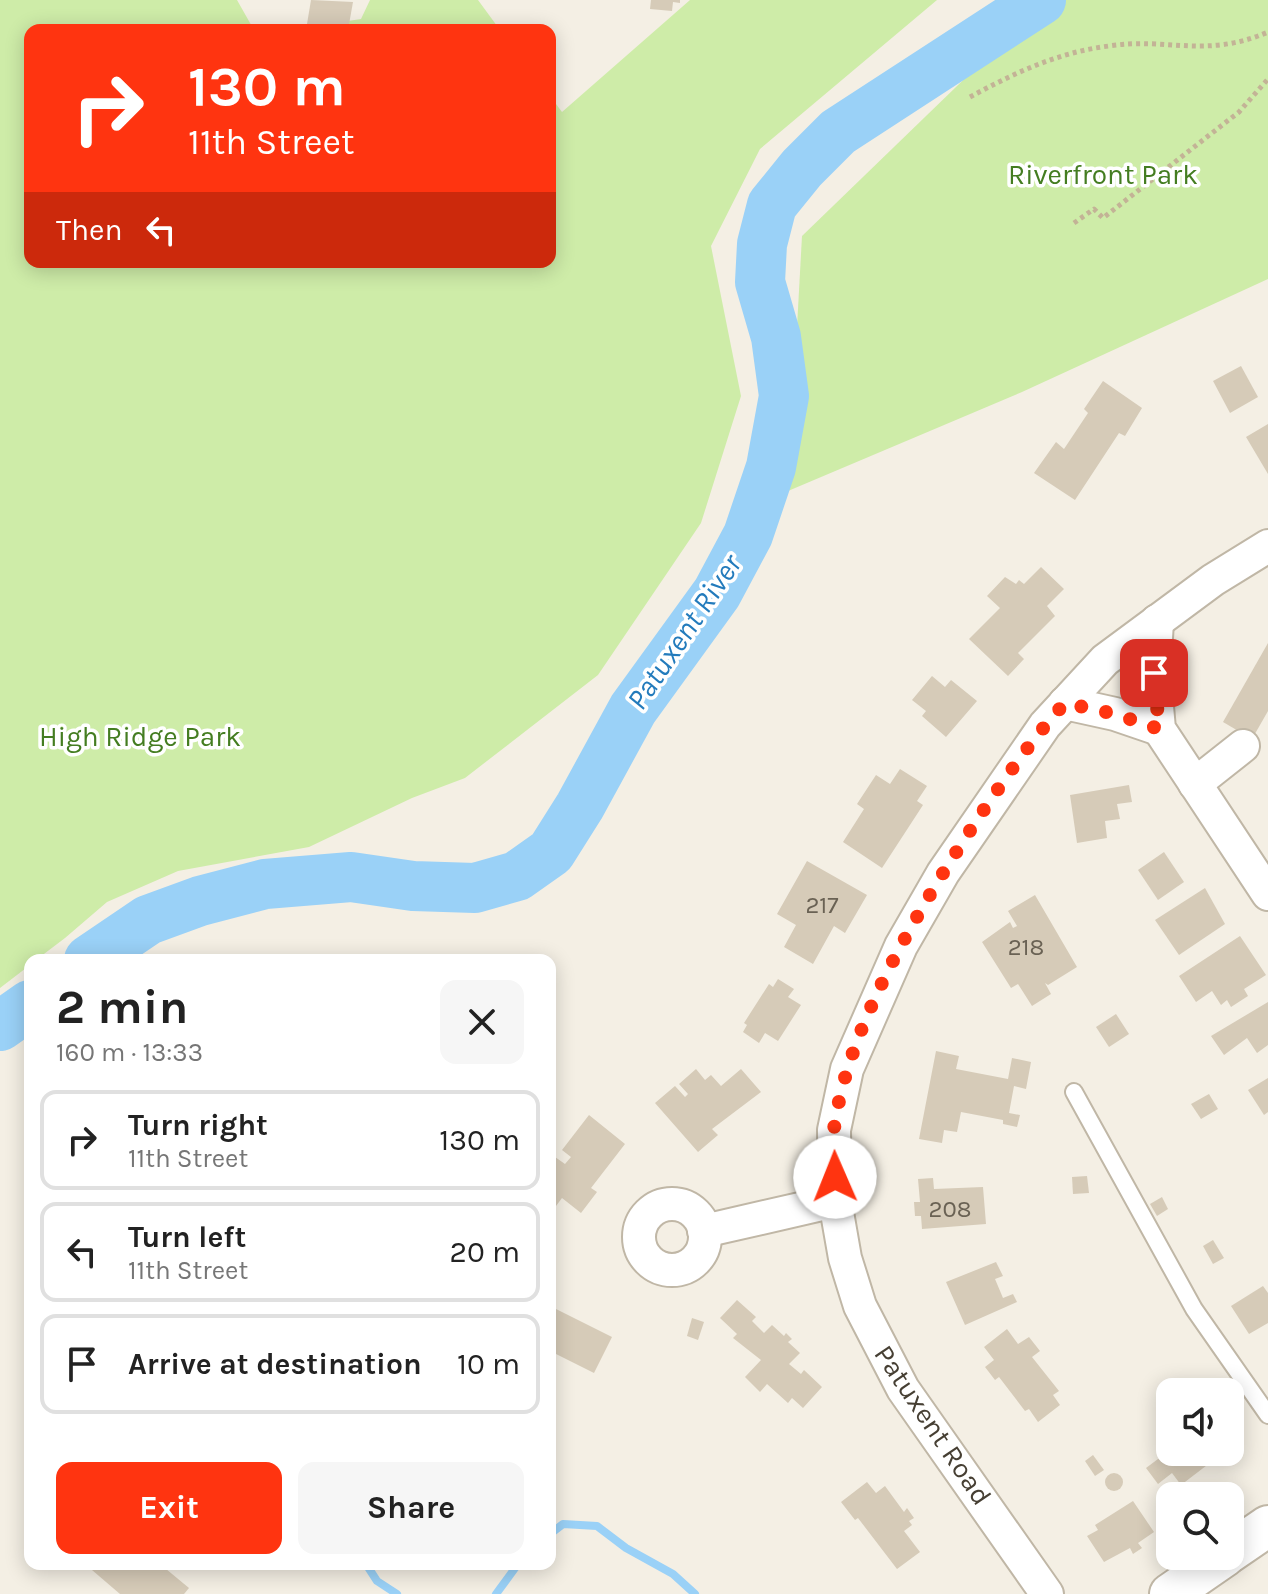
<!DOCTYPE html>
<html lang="en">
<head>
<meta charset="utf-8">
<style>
  body { margin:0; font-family:Karla,sans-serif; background:#f6f6f6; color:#222; height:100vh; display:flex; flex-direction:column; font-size:30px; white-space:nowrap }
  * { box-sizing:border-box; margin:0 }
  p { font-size:26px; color:#767676 }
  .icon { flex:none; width:44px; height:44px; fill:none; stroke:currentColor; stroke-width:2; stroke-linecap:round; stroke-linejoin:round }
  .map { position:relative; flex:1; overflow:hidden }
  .sheet { position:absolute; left:24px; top:954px; width:532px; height:616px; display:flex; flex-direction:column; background:#fff; border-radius:16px; box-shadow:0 4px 20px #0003 }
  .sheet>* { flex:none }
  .hud { position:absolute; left:24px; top:24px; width:532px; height:244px; border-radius:16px; box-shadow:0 4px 20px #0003; background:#ff3410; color:#fff; overflow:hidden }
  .controls { position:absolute; left:1156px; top:1378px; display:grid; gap:16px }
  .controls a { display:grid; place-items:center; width:88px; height:88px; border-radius:16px; background:#fff; box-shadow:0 4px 20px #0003; font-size:40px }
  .pin { position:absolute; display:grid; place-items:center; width:68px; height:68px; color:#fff; margin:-34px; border-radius:16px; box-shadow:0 4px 12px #0006 }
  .me { position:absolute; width:88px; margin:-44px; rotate:359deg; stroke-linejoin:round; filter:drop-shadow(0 0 6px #0008) }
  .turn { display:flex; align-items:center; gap:28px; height:168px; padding:0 32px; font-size:36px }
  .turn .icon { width:104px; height:104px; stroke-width:2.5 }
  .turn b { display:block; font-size:56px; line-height:68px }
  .then { display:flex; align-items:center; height:76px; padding:0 32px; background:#0003; gap:16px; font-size:30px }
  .round { display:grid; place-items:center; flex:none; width:84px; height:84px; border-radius:16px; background:#f6f6f6 }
  .summary { display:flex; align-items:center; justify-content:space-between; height:136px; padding:0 32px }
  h1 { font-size:48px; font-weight:700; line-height:60px }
  .primary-button { display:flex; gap:16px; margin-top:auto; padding:16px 32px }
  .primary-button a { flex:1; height:92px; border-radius:16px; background:#ff3410; color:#fff; font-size:32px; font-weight:700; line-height:92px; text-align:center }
  .primary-button a+a { background:#f6f6f6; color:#222 }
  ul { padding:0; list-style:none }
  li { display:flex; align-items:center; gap:24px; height:100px; margin:0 16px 12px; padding:0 16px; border:4px solid #e0e0e0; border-radius:16px }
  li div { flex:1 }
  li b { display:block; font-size:30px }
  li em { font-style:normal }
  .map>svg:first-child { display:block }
</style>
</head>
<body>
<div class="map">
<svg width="1268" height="1594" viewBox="0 0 1268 1594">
  <rect width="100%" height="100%" fill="#f4efe4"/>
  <g fill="#ceeca8">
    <polygon points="0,0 237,0 254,30 30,30 30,262 550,262 550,96 562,112 690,0 937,0 760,149 711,246 741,396 701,523 598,675 465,778 412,798 309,847 178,871 107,902 65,938 36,960 30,960 30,965 0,988"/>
    <polygon points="370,0 478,0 500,30 289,30 361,19"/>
    <polygon points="1046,0 1268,0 1268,279 1022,392 788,491 802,236"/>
  </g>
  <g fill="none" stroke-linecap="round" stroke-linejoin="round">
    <g stroke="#9ad1f7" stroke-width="8">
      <polyline points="550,1534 563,1524 597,1526 626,1548 673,1574 695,1594"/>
      <polyline points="366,1564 377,1581 397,1594"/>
      <polyline points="496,1594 518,1564"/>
    </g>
    <g stroke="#9ad1f7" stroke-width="50">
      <polyline points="89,960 148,920 200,901 265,884 351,877 413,886 475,888 517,876 551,852 580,806 633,709 717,593 748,535 771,467 784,396 776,337 760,282 762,244 772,205 802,168 838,132 1041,0"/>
      <polyline points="0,1026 30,1005"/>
    </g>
  </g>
  <g fill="#d6cbb8">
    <polygon points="311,0 353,2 348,30 306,30"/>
    <polygon points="651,0 680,0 680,3 673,2 672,11 650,9"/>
    <polygon points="1241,366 1258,397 1230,413 1213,381"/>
    <polygon points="1103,381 1142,408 1125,436 1119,433 1075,500 1034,473 1056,442 1064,449 1088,413 1084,409"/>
    <polygon points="1268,424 1268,474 1246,437"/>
    <polygon points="1041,567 1064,589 1047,606 1055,616 1018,653 1024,659 1008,676 969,639 1000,608 987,596 1005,577 1016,584 1019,580 1024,584"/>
    <polygon points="1268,643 1268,711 1252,739 1223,722"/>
    <polygon points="932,676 945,687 951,680 977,701 946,737 922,716 926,711 912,700"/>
    <polygon points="900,769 927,786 917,801 923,805 882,868 843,842 864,809 857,804 876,775 890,784"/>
    <polygon points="1129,785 1132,802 1117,804 1120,819 1105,821 1107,838 1077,843 1070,795"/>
    <polygon points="1164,852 1184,882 1158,900 1138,870"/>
    <polygon points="807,861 867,895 845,933 834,926 813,964 784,947 796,925 777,914"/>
    <polygon points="1205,888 1225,924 1179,955 1155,920"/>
    <polygon points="1035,895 1077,967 1048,985 1045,983 1051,994 1032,1006 1018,984 1011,988 982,942 1010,922 1013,928 1017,926 1008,911"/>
    <polygon points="1240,936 1266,975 1244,989 1248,996 1231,1007 1227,1000 1221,1005 1212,991 1196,1002 1179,976"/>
    <polygon points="778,979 794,989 788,997 801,1005 778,1041 765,1033 759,1043 743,1032 747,1025 744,1023 769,984 773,987"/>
    <polygon points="1268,1002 1268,1045 1257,1053 1247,1038 1224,1055 1211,1036"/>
    <polygon points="1116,1014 1129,1034 1109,1047 1096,1027"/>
    <polygon points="936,1051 959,1056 956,1069 1008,1079 1012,1058 1031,1062 1026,1089 1014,1086 1009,1113 1020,1115 1017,1127 1003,1124 1003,1120 961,1112 957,1132 944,1130 942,1143 919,1139"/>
    <polygon points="696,1069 705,1080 711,1075 721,1086 741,1069 761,1092 712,1129 718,1135 698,1152 655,1103 675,1086 685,1097 688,1094 679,1084"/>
    <polygon points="1268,1078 1268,1112 1264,1115 1248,1090"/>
    <polygon points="1209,1094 1218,1109 1201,1119 1191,1104"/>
    <polygon points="589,1115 625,1144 591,1188 597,1192 581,1213 562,1198 556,1206 550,1201 550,1163 555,1157 565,1164 571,1157 562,1150"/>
    <polygon points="1087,1176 1089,1193 1073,1194 1072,1177"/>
    <polygon points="933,1178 934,1189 983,1187 986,1224 922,1229 921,1216 915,1216 914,1202 920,1202 918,1179"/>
    <polygon points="1162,1197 1168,1209 1157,1216 1150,1204"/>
    <polygon points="1213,1240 1224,1258 1213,1264 1203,1246"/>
    <polygon points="996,1262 1003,1276 995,1279 1003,1298 1013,1294 1017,1302 965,1325 946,1282"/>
    <polygon points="1263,1286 1268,1293 1268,1323 1249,1334 1231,1306"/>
    <polygon points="737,1300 756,1317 752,1321 764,1333 772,1325 784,1336 786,1333 792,1339 788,1342 800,1353 789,1364 801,1374 804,1370 822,1387 803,1408 792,1398 788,1403 767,1384 760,1392 745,1377 761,1360 733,1338 737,1334 720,1318"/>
    <polygon points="550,1306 612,1337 594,1373 550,1351"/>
    <polygon points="692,1318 704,1322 698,1340 687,1336"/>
    <polygon points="1007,1329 1018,1344 1029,1337 1040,1351 1032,1357 1059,1391 1053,1395 1060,1405 1038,1422 1029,1409 1025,1411 999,1377 995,1380 985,1367 994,1360 984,1347"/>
    <polygon points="1170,1450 1210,1452 1215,1459 1181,1485 1172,1473 1158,1484 1146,1468"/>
    <polygon points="1093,1455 1104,1470 1095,1476 1085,1461"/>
    <circle cx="1114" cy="1482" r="9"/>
    <polygon points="867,1482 876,1493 885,1486 904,1512 907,1508 914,1518 909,1521 912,1525 904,1531 920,1552 897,1569 858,1518 855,1520 841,1502"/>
    <polygon points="1133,1501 1154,1532 1138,1543 1142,1548 1133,1554 1130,1548 1104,1562 1087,1536 1098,1530 1095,1525"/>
    <polygon points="85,1564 160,1564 189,1588 184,1594 120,1594"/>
  </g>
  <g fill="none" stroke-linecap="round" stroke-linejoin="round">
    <g stroke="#c0b7a6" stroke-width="20">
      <polyline id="service" points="1074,1092 1194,1309 1268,1415"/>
    </g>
    <g stroke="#c0b7a6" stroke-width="36">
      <g id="minor">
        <polyline points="1157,621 1154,673 1159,729 1268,894"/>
        <polyline points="1065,703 1115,714 1159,729"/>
        <polyline points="1195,784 1243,746"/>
        <circle cx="672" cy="1237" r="33"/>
        <polyline points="704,1231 835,1201"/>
        <polyline points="1047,1594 903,1389 860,1306 845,1258 835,1201 834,1130 847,1069 901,946 943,873 1045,725 1105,660 1213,580 1268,546"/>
      </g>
    </g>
    <g stroke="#c0b7a6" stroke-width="44">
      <g id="tertiary">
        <polyline points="1230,1552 1268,1526"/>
        <polyline points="1170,1594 1225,1556"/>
      </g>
    </g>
    <g stroke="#c3b396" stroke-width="5" stroke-dasharray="4 4" stroke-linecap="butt">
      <path d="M970,97C1014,73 1059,52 1109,46C1169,37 1205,59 1268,32"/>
      <polyline points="1074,223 1094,209 1103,218 1239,112 1268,79"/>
    </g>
    <use href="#service" stroke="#fff" stroke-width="16"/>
    <use href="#minor" stroke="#fff" stroke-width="32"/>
    <use href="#tertiary" stroke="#fff" stroke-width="40"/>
  </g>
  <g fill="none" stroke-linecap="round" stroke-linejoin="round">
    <path stroke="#ff3410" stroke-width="14" stroke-dasharray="0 25.2" d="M835,1177C835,1162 832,1144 834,1129C848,1025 920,907 977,820C1004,780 1032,739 1065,703L1115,714L1159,729L1154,673"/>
  </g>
  <g text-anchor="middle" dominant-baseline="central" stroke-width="7" stroke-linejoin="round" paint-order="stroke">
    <g font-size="24" fill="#6a6254">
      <text x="822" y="905">217</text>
      <text x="1026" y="947">218</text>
      <text x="950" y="1209">208</text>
    </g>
    <g font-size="28" fill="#447d21" stroke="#fff">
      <text x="1103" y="174">Riverfront Park</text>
      <text x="140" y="736">High Ridge Park</text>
    </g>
    <g font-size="28" fill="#463f33" stroke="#fff">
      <text transform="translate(933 1425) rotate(56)">Patuxent Road</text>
    </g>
    <g font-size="30" font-style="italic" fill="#237bbc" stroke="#fff">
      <text transform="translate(684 632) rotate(-56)">Patuxent River</text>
    </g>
  </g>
</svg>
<div class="controls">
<a><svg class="icon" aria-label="sound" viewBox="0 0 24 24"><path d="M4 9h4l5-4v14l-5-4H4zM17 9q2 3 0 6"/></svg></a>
<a><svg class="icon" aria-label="search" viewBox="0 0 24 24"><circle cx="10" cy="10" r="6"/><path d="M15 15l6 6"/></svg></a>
</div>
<div class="pin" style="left:1154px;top:673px;background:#d93025"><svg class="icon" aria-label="arrive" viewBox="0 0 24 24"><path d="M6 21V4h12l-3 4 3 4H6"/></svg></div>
<svg class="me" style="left:835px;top:1177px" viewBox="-20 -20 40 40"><circle r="19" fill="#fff"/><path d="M0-13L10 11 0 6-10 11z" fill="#ff3410"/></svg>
<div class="hud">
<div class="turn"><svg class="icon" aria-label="right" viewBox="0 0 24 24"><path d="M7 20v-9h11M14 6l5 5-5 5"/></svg><div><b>130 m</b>11th Street</div></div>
<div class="then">Then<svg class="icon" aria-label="left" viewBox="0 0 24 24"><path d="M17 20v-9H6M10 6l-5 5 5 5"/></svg></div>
</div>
<section class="sheet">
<div class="summary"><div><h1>2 min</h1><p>160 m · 13:33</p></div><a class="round"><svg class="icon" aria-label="close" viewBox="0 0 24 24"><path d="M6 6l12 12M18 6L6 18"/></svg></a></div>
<ul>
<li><svg class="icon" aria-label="right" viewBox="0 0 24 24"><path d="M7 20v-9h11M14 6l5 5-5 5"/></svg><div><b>Turn right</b><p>11th Street</p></div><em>130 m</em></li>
<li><svg class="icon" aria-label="left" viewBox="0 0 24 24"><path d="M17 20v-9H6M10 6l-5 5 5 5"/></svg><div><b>Turn left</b><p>11th Street</p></div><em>20 m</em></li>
<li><svg class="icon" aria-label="arrive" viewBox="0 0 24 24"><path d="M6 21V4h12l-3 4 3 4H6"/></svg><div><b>Arrive at destination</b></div><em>10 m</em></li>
</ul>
<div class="primary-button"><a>Exit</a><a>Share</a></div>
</section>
</div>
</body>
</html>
